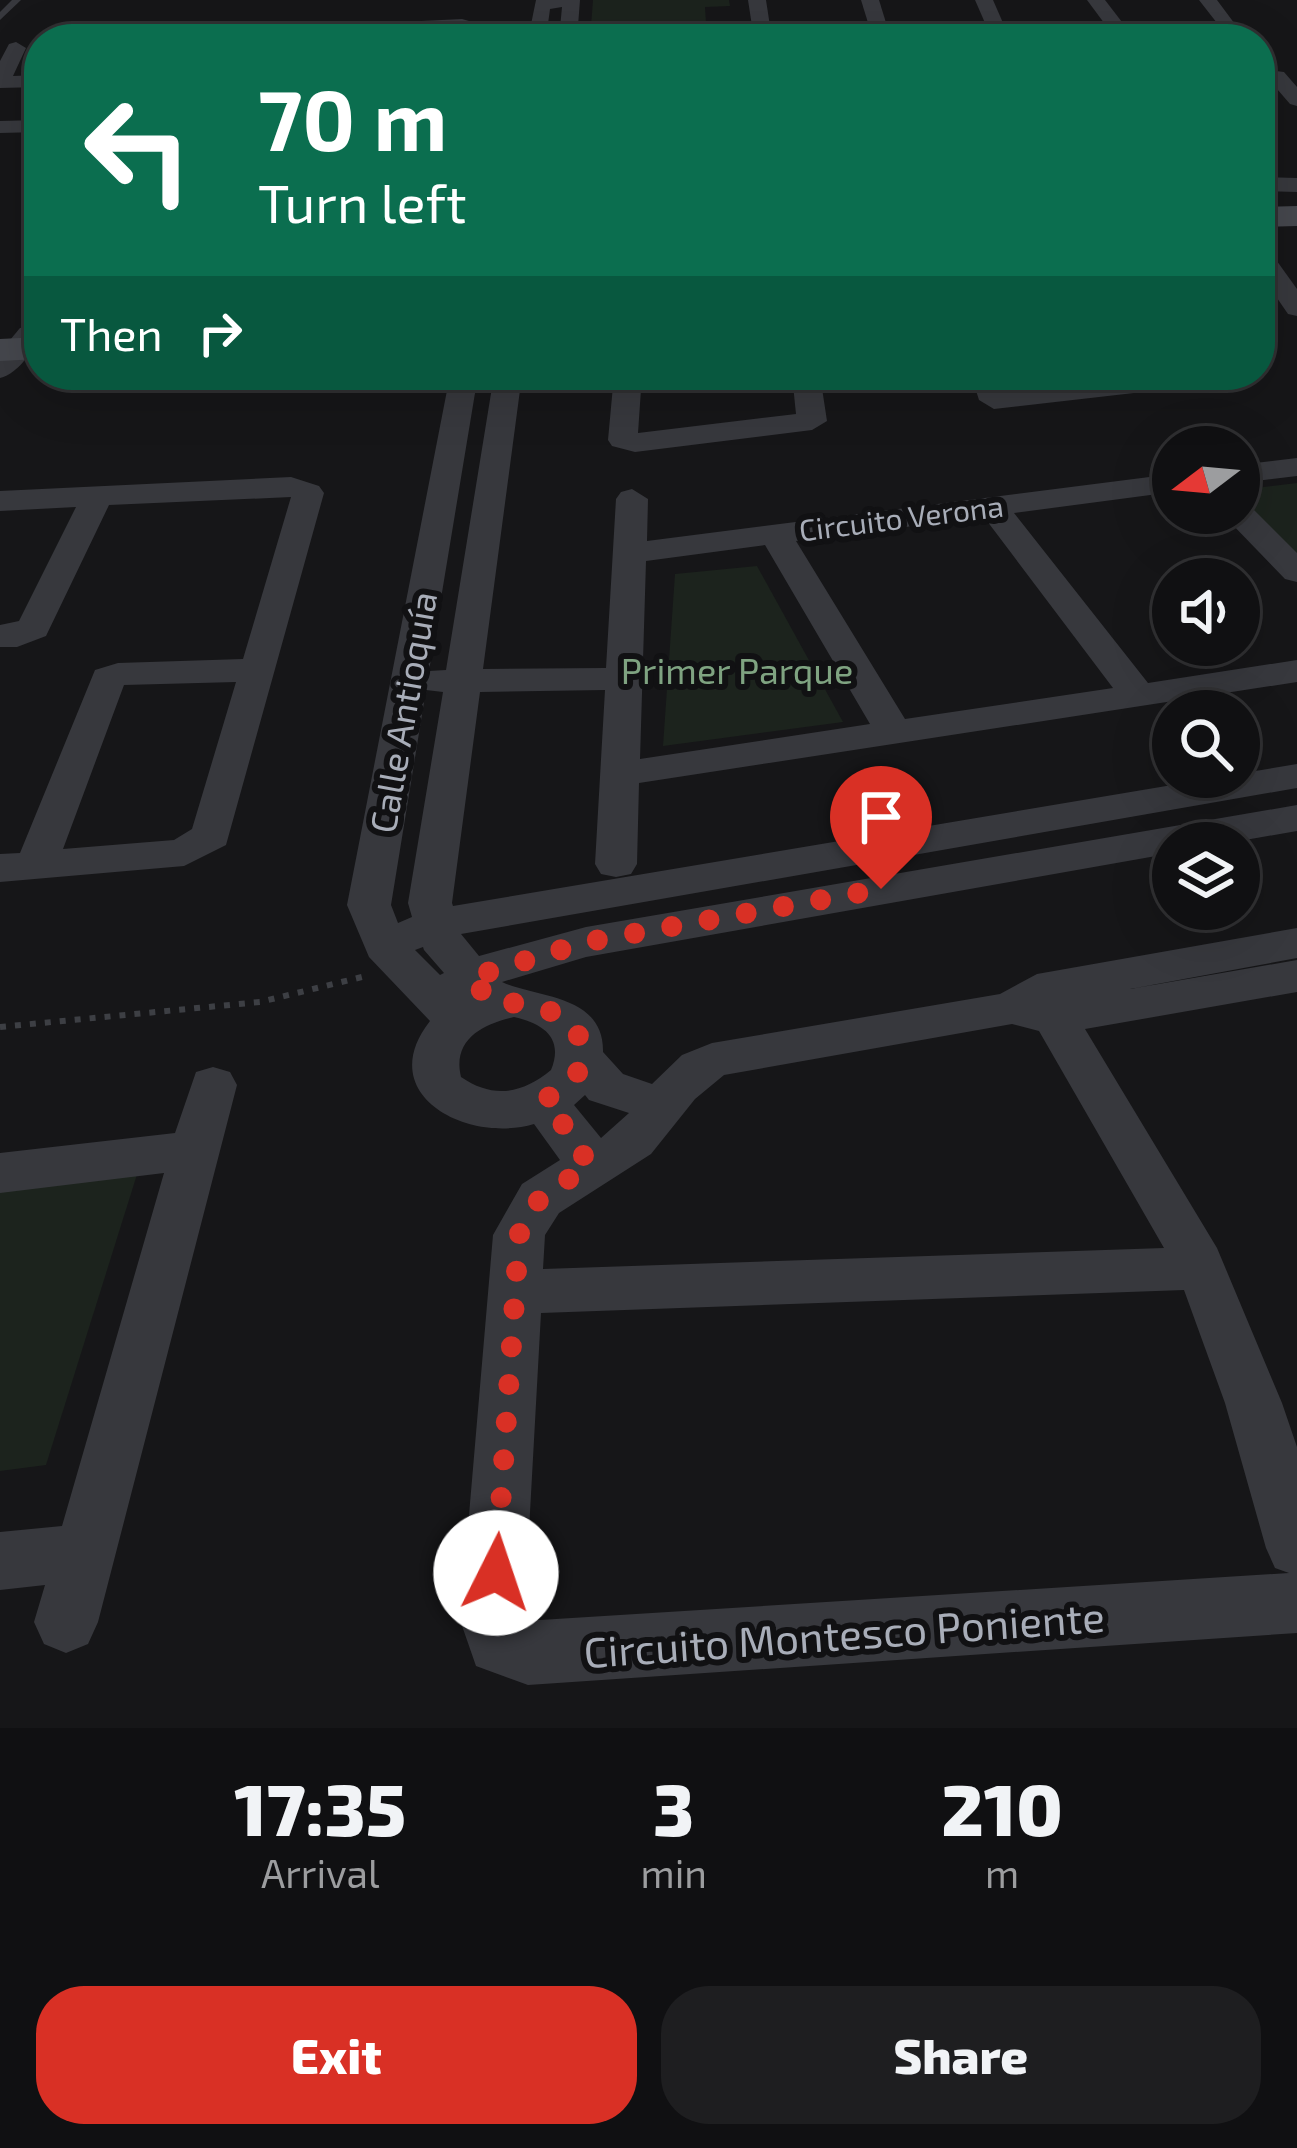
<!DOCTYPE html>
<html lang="en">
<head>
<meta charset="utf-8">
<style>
  body { margin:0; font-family:"Exo 2",sans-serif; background:#1e1e20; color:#f1f3f6; height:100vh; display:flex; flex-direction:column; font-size:45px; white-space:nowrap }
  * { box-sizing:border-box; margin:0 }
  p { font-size:39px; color:#9c9d9f }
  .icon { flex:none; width:66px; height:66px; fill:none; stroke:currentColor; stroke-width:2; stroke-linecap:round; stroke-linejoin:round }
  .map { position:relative; height:1728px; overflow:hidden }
  .sheet { display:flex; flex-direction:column; background:#101012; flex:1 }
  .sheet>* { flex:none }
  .banner { position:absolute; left:24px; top:24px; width:1251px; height:366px; border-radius:48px; box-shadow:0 12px 48px #0002,0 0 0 3px #303032; background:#0b6e4f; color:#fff; overflow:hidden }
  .needle { width:78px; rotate:254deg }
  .controls { position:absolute; left:1152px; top:426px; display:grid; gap:24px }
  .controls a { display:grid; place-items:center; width:108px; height:108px; border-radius:50%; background:#101012; box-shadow:0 12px 48px #0002,0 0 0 3px #303032; font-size:60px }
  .pin { position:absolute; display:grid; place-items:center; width:102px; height:102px; color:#fff; margin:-123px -51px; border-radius:50% 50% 50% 0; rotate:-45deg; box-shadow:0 0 12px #0007 }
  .pin .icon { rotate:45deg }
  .me { position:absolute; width:132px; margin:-66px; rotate:4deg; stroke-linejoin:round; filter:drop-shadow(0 0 9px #0008) }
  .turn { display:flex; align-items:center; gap:42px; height:252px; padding:0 36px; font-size:54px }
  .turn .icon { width:156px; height:156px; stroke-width:2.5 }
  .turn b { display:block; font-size:84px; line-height:102px }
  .then { display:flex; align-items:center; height:114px; padding:0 36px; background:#0003; gap:24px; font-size:45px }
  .eta { display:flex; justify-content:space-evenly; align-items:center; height:204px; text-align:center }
  .eta b { font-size:72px; font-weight:800; line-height:84px }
  .cta { display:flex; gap:24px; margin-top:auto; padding:24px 36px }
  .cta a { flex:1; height:138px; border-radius:48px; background:#d93025; color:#fff; font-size:48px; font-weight:800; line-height:138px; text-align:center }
  .cta a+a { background:#1e1e20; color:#f1f3f6 }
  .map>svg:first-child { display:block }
</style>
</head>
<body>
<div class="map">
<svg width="1297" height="1728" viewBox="0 0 1297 1728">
  <rect width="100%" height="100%" fill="#161618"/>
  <g fill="#1c231d">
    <polygon points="593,0 729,0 730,6 705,7 707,39 590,39"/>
    <polygon points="1297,483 1297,555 1239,503 1239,490"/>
    <polygon points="757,566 843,722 663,746 675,574"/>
    <polygon points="139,1168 46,1465 0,1471 0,1187"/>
  </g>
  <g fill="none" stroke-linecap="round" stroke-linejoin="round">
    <polyline stroke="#3d3f44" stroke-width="6" stroke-dasharray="6 9" stroke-linecap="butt" points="0,1027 260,1002 366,976"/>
    <polygon fill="#37383d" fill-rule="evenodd" points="12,0 21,0 0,20 0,12"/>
    <g fill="#37383d" fill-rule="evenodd">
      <polygon points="536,0 580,0 577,39 559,39 562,7 550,9 546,39 528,39"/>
      <polygon points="748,0 766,0 772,39 754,39"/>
      <polygon points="861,0 879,0 891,39 873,39"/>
      <polygon points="975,0 993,0 1010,39 992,39"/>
      <polygon points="1087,0 1105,0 1135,39 1116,39"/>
      <polygon points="1199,0 1217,0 1246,39 1173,39 1182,33 1224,32"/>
      <polygon points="462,19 469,21 469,29 294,39 172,39 181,33"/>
      <polygon points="16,42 26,48 13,76 39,75 39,87 0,88 0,61 9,44"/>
      <polygon points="1260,69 1284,72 1297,87 1297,106 1290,104 1271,82 1260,81"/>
      <polygon points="39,120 39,132 0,133 0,121"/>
      <polygon points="1260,177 1297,178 1297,192 1260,191"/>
      <polygon points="1260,248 1269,250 1297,289 1297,316 1288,314 1260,273"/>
      <path d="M30,326L39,328C39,346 18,374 0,378V352L20,328Z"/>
      <path d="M450,375H478L429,671L446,670L494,375H522L483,669L606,668L616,499L621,492L632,489L648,499L647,541L1173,474V492L1014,513L1148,683L1297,660V682L639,783L637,864L631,874L616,877L601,874L595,864L605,690L480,692L452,903L453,906L1297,764V788L461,934L479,956L586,927L1297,805V831L1228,843H1173V853L586,957L502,982C537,998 604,994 603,1052L623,1074L652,1084L682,1055L712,1043L1000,994L1037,974L1297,928V958L1130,989L1297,960V992L1085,1029L1217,1248L1282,1403L1297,1447V1633L528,1685L476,1666L460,1620L493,1235L522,1184L560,1160L534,1124C468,1144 372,1095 430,1021L369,957L347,905ZM984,517L1113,688L905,719L796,541ZM765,545L870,724L640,759L646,561ZM426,690L443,692L408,903L412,917L398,923L391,905ZM423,947L424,950L444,973L440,975L415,950ZM514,1017C544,1024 564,1038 551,1070C522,1094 493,1099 461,1077C452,1040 482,1024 514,1017ZM1012,1024L1039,1031L1164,1248L543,1269L545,1235L559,1213L651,1154L695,1099L724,1075ZM585,1095L589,1100L629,1113L601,1138L574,1105ZM1184,1290L1225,1403L1266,1548L1275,1568L1289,1573L524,1621L541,1313Z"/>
      <polygon points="614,375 642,375 638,433 796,414 792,375 820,375 827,421 812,430 635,452 612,446 608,440"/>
      <polygon points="971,375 999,375 1005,390 1138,375 1180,375 1183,380 1169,389 994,409 979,400"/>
      <polygon points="1297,458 1297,476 1239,483 1239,465"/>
      <path d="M291,477L319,486L324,493L226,845L184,866L0,882V854L20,853L95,670L118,663L243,659L291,497L109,505L46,636L17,647H0V625L19,621L76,507L0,511V491ZM236,682L192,829L174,840L63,849L124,685Z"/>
      <polygon points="1239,503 1250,506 1297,553 1297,582 1285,579 1228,520 1223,513 1239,513"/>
      <polygon points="213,1067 230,1072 237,1085 98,1622 88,1644 66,1653 44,1644 34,1622 45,1585 0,1590 0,1532 62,1526 164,1173 0,1193 0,1153 175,1133 196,1072"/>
    </g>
    <g fill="#45474d" fill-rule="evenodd">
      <polygon points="1297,206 1297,226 1260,227 1260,207"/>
      <polygon points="39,337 39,359 0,361 0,339"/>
    </g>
  </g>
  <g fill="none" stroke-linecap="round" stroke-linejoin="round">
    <path stroke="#d93025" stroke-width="21" stroke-dasharray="0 37.8" d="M496,1573L519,1235C533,1197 553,1185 589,1170L578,1141L543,1102L578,1072C598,1017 536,1000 494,1003L469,978L586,942L881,889"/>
  </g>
  <g text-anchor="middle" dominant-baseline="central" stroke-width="12" stroke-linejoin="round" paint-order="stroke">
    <g font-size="30" fill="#a8adb8" stroke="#111113">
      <text transform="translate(901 517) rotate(-7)">Circuito Verona</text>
    </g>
    <g font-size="36" fill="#7fa381" stroke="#111113">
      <text x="737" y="669">Primer Parque</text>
    </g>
    <g font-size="36" fill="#a8adb8" stroke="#111113">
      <text transform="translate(402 712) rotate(-80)">Calle Antioquía</text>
    </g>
    <g font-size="42" fill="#a8adb8" stroke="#111113">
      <text transform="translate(844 1633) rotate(-4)">Circuito Montesco Poniente</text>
    </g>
  </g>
</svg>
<div class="controls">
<a><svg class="needle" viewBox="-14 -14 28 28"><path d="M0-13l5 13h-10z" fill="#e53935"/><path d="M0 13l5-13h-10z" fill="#9c9d9f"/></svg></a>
<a><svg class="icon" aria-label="sound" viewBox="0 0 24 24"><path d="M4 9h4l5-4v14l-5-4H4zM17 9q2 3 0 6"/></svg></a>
<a><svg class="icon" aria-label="search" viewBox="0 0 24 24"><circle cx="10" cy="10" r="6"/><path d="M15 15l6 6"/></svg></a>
<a><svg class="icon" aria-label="layers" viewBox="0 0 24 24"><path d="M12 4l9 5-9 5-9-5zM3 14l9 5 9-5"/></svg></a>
</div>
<div class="pin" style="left:881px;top:889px;background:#d93025"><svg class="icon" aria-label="arrive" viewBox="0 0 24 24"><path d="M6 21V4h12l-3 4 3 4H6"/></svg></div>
<svg class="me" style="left:496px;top:1573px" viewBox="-20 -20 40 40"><circle r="19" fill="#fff"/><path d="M0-13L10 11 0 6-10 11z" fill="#d93025"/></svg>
<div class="banner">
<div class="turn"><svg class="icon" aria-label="left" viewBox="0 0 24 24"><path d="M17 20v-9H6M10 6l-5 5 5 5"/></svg><div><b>70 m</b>Turn left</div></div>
<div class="then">Then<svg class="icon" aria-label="right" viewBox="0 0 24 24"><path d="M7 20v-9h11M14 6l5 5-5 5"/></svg></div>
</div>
</div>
<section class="sheet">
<div class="eta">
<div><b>17:35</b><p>Arrival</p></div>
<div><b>3</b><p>min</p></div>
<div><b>210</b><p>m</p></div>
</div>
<div class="cta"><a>Exit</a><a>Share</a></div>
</section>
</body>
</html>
